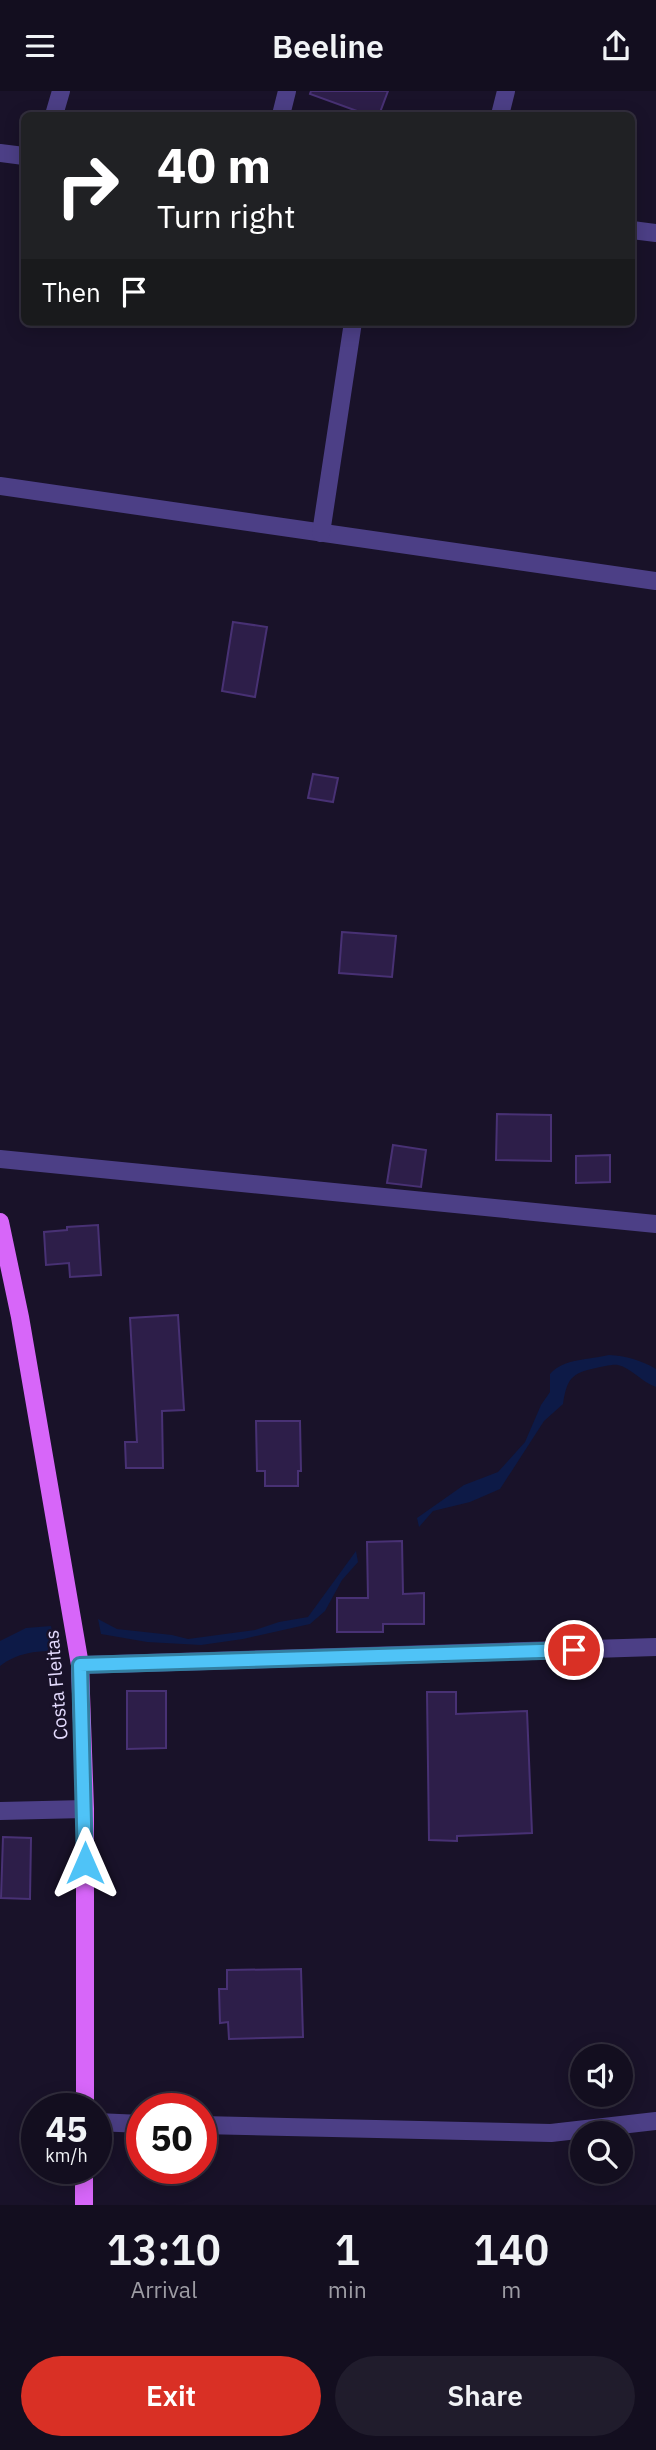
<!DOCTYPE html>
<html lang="en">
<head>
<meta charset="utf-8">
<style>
  body { margin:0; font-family:"IBM Plex Sans",sans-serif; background:#201c2c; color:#f1f3f6; height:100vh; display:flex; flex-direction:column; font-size:26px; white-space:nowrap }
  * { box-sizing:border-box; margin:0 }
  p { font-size:23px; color:#9d9ca4 }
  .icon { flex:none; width:38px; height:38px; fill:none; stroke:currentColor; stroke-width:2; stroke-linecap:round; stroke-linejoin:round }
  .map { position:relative; height:2114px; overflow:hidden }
  .panel { display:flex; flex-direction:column; background:#130e1f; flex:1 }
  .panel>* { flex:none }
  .top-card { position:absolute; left:21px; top:21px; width:614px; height:214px; border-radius:10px; box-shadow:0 4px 18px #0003,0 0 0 2px #322e3d; background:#202124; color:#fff; overflow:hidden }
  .tools { position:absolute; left:570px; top:1953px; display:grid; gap:14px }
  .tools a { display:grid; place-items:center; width:63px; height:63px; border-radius:50%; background:#130e1f; box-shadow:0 4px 18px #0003,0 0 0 2px #322e3d; font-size:35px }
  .speed { position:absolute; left:21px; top:2002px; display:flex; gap:14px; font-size:35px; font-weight:700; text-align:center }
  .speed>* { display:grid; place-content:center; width:91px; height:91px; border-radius:50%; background:#130e1f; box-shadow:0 4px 18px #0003,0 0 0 2px #322e3d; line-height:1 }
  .speed small { font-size:18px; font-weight:400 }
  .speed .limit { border:10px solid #d22; background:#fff; color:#111 }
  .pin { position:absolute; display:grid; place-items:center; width:60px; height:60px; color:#fff; margin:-30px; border:4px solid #fff; border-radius:50%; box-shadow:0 2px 7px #0007 }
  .me { position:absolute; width:77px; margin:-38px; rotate:0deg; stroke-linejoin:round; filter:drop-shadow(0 0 5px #0008) }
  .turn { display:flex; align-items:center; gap:24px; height:147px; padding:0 21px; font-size:32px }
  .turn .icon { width:91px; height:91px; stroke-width:2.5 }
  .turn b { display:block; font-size:49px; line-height:60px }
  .then { display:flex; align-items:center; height:66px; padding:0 21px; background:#0003; gap:14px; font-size:26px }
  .eta { display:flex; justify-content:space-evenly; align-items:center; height:119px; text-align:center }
  .eta b { font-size:42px; font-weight:600; line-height:49px }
  .action { display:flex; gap:14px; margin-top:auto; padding:14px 21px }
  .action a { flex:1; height:80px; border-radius:42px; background:#d93025; color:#fff; font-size:28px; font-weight:600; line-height:80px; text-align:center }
  .action a+a { background:#201c2c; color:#f1f3f6 }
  header { display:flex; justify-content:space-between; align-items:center; height:91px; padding:0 21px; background:#130e1f; font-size:32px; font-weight:600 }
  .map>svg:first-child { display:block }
</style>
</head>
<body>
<header><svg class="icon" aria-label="menu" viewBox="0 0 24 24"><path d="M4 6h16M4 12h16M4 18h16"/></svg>Beeline<svg class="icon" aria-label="share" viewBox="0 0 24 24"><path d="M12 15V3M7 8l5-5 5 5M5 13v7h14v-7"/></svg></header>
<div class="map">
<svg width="656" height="2114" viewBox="0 0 656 2114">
  <rect width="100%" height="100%" fill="#191229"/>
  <g fill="#0d1a47">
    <path d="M609,1264C626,1265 641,1269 656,1278V1296C642,1291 631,1277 618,1274C612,1273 602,1276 596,1277C571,1282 567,1288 563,1313L544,1330L500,1398L470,1411L433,1420L419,1436L417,1427L464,1394L498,1381L525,1351L541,1314L550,1301V1283C564,1267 589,1269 609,1264Z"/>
    <polygon points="356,1460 358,1471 342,1489 325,1520 310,1533 243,1548 201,1554 147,1551 101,1543 98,1528 117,1538 172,1544 188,1548 255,1539 279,1531 308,1526"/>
    <path d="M51,1535L55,1560C34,1560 17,1562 0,1575V1550L26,1537Z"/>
  </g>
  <g fill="#2d1e49" stroke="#483174" stroke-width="2">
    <polygon points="311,0 388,0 379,24 368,24 310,3"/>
    <polygon points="233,531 267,536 255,606 222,600"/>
    <polygon points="313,683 338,687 333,711 308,707"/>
    <polygon points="342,841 396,845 392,886 339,882"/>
    <polygon points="497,1023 551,1024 551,1070 496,1069"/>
    <polygon points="393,1054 426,1059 421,1096 387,1092"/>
    <polygon points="610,1064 610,1091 576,1092 576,1065"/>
    <polygon points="98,1134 101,1184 70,1186 69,1172 46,1174 44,1141 67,1139 67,1136"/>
    <polygon points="178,1224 184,1319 162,1320 163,1377 126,1377 125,1351 137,1351 130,1227"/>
    <polygon points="256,1330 300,1330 301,1380 298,1380 298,1395 265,1395 265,1380 257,1380"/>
    <polygon points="402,1450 403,1503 424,1502 424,1533 383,1533 383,1541 337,1541 337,1507 368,1507 367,1451"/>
    <polygon points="127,1600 166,1600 166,1657 127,1658"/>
    <polygon points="427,1601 456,1601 456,1623 527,1620 532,1742 457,1745 457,1750 429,1749"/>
    <polygon points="3,1746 31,1747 30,1808 1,1807"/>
    <polygon points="301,1878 303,1946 229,1948 228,1931 220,1932 219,1898 227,1898 227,1879"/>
  </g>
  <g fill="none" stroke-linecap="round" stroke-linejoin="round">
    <g stroke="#4c3f86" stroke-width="18">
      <polyline points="54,24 61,0"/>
      <polyline points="281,24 287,0"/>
      <polyline points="500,24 506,0"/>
      <polyline points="0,62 24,65"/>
      <polyline points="632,139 656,142"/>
      <polyline points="0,395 656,490"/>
      <polyline points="321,442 353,231"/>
      <polyline points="0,1068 656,1133"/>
      <polyline points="80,1574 656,1556"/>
      <polyline points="0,1720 85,1718"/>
      <polyline points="96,2031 142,2033"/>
      <polyline points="201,2034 551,2042 656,2030"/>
    </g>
    <g stroke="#d766f9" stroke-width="18">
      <polyline points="0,1131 20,1226 80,1574 85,1718 85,2018"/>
      <polyline points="84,2114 84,2077"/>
    </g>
  </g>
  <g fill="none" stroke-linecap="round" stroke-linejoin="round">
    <g stroke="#337fa1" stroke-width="18">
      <polyline id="route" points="85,1772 80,1574 574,1559"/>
    </g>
    <use href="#route" stroke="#4fc3f7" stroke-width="12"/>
  </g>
  <g text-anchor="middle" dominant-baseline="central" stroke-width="5" stroke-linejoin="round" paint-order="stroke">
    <g font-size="19" fill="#e4dbfe" stroke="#191229">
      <text transform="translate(56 1594) rotate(-95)">Costa Fleitas</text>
    </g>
  </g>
</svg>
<div class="tools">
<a><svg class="icon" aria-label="sound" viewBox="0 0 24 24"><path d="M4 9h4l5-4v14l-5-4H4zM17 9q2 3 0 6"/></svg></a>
<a><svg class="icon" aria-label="search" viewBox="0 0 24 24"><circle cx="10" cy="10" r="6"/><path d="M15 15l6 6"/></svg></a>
</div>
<div class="speed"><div>45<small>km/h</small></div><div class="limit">50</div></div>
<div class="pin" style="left:574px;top:1559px;background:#d93025"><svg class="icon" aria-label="arrive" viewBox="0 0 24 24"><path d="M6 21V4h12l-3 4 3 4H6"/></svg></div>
<svg class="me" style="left:85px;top:1772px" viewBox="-20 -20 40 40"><path d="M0-17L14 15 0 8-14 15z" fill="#4fc3f7" stroke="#fff" stroke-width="4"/></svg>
<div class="top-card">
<div class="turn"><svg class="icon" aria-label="right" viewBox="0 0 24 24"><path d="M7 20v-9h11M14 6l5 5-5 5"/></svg><div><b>40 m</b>Turn right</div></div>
<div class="then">Then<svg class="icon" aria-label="arrive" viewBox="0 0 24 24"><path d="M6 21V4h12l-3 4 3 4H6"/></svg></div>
</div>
</div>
<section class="panel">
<div class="eta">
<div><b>13:10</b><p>Arrival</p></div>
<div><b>1</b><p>min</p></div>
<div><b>140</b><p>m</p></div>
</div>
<div class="action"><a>Exit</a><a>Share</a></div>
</section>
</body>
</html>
